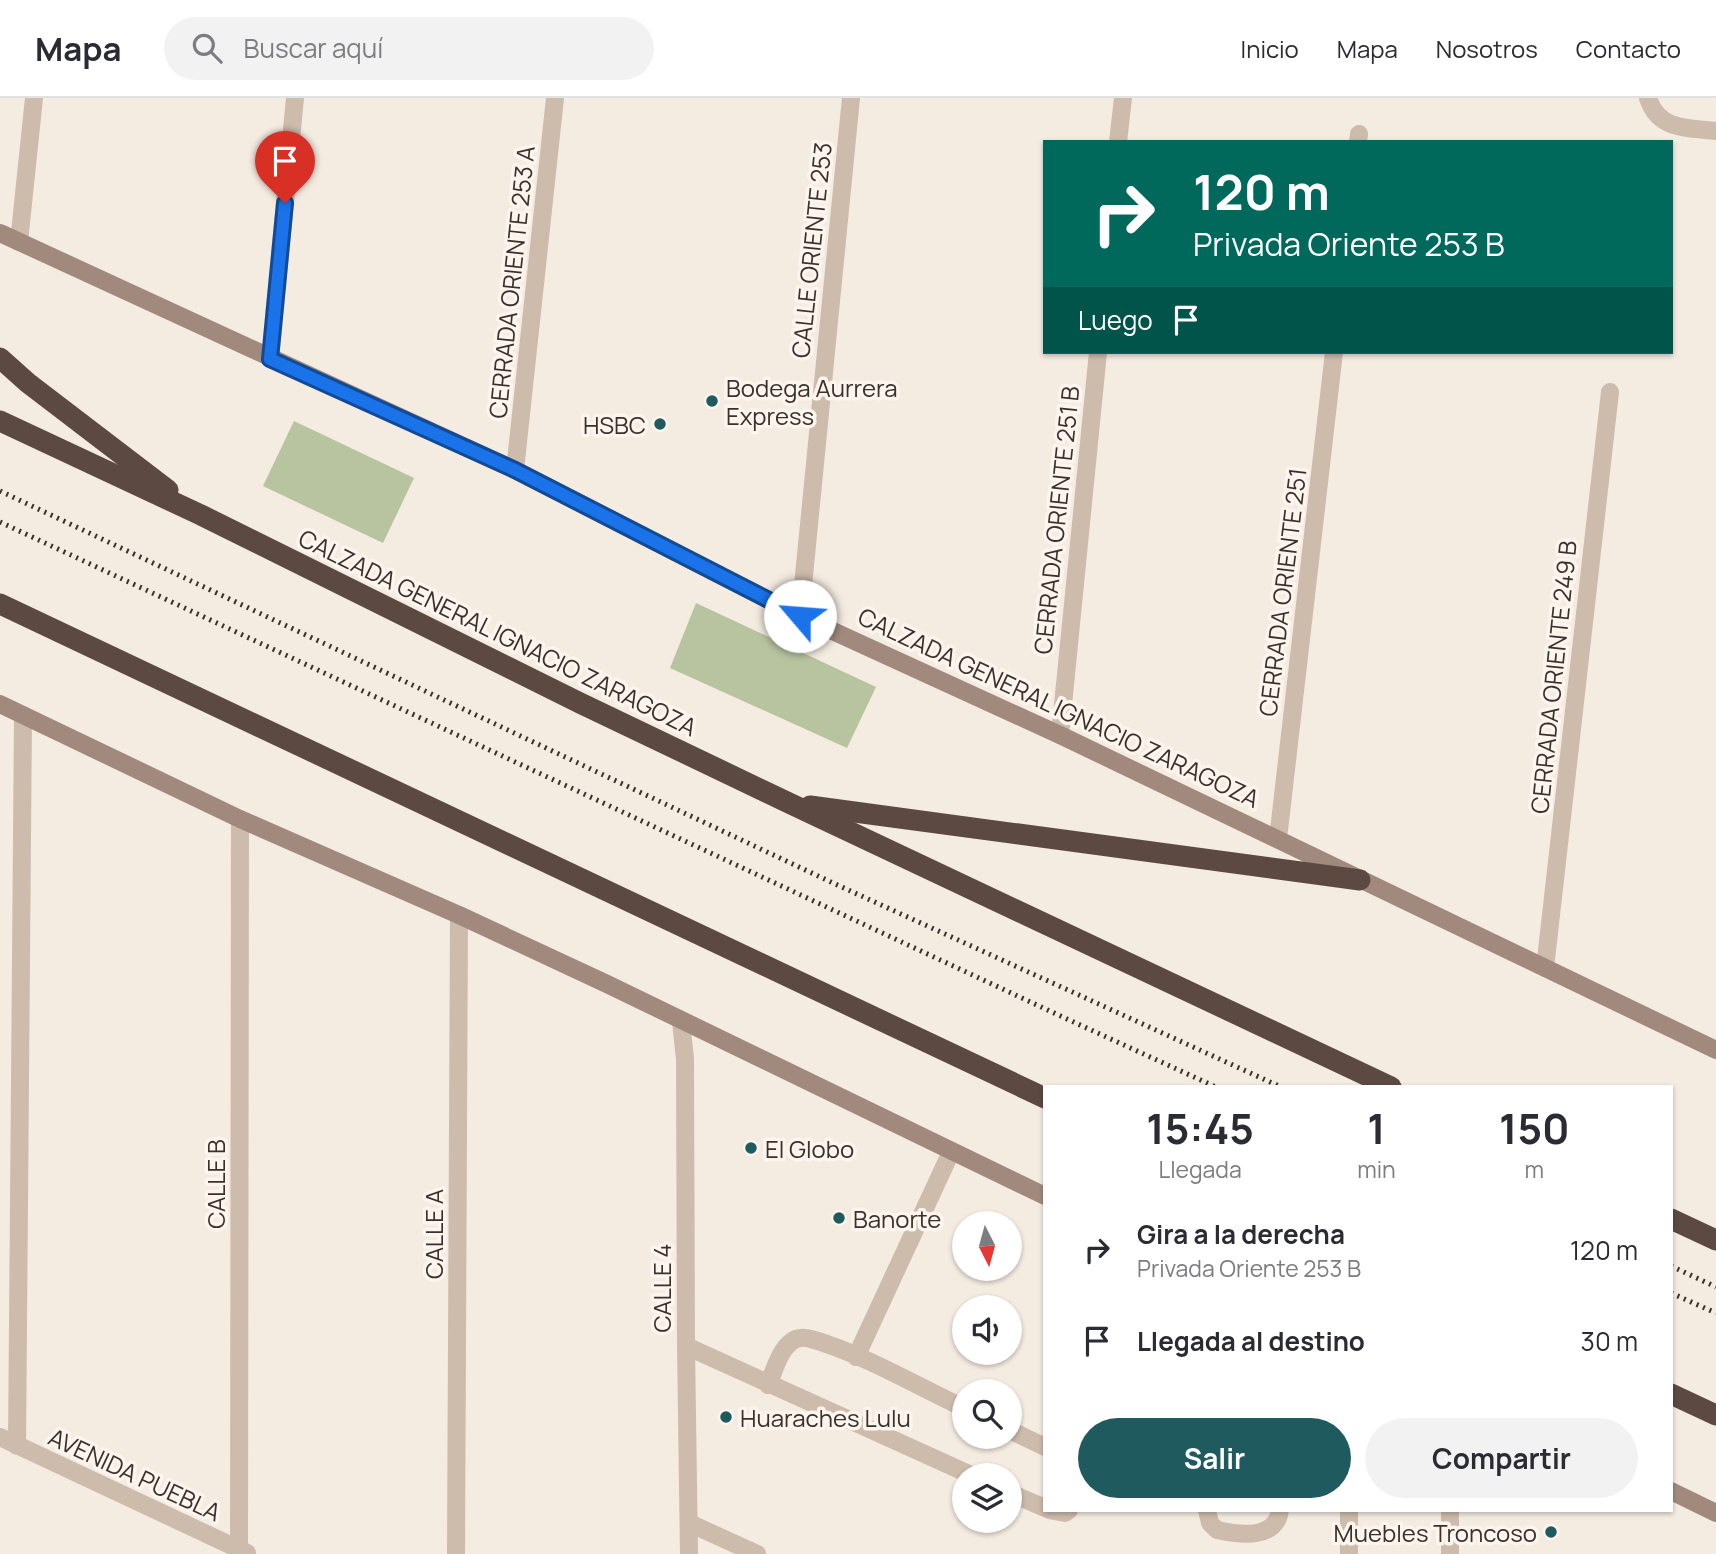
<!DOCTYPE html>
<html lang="es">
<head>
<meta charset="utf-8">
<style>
  body { margin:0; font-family:Manrope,sans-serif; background:#f2f2f3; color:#2b2b33; height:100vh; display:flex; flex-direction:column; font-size:26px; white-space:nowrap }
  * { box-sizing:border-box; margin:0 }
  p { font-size:23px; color:#7c7c81 }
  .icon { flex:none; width:38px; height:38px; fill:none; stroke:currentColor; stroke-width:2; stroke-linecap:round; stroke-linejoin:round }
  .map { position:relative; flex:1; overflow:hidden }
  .drawer { position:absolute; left:1043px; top:987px; width:630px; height:427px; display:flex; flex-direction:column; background:#fff; border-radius:0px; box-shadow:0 2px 5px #0004 }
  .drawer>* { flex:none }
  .top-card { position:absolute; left:1043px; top:42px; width:630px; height:214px; border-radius:0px; box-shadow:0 2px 5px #0004; background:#00695c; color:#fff; overflow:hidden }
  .needle { width:46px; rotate:174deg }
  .controls { position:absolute; left:952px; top:1113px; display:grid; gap:14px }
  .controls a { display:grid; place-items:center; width:70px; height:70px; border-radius:50%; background:#fff; box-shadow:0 2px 5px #0004; font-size:35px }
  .pin { position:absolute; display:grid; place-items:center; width:60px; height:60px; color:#fff; margin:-72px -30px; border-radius:50% 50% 50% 0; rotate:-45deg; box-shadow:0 0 7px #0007 }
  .pin .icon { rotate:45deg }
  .me { position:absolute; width:77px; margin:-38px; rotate:297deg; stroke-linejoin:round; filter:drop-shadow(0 0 5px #0008) }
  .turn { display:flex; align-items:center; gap:24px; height:147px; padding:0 35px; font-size:32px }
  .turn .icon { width:91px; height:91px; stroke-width:2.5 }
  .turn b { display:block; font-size:49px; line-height:60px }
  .then { display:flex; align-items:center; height:66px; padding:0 35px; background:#0003; gap:14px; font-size:26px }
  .eta { display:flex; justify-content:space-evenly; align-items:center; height:119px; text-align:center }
  .eta b { font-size:42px; font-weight:700; line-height:49px }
  .cta { display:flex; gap:14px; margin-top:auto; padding:14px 35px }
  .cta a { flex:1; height:80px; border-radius:42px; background:#1f5a5e; color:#fff; font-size:28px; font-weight:700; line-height:80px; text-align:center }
  .cta a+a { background:#f2f2f3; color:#2b2b33 }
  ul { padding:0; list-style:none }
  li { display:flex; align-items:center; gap:21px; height:91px; padding:0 35px }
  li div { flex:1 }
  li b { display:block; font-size:26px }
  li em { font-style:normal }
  header { display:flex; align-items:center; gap:42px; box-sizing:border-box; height:98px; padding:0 35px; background:#fff; border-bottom:2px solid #e1e1e2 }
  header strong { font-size:33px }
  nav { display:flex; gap:38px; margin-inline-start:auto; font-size:24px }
  .search { width:490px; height:63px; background:#f2f2f3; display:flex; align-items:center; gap:18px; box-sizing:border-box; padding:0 24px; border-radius:38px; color:#7c7c81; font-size:26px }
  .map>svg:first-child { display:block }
</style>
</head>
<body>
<header>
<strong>Mapa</strong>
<div class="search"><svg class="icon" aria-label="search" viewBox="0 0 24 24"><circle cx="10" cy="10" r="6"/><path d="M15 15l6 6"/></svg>Buscar aquí</div>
<nav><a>Inicio</a><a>Mapa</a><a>Nosotros</a><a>Contacto</a></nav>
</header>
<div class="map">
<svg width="1716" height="1456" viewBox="0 0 1716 1456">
  <rect width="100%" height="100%" fill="#f4ebe1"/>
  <g fill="#b8c4a0">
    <polygon points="294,323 414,380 383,445 263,388"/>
    <polygon points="696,505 876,589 847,650 670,570"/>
  </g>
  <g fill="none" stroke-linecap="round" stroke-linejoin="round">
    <g stroke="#cdbbac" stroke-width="18">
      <polyline points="686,1248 971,1377"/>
      <polyline points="856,1259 951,1054"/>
      <path d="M768,1287C774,1274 779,1253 791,1244C797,1239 804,1239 811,1241C861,1255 917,1288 964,1310"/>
      <polyline points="1010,1332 1045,1349"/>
      <polyline points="1010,1395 1045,1410"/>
      <polyline points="1049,1412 1065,1415 1069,1412"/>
      <path d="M1207,1412L1210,1425L1217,1432C1240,1437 1276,1442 1280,1412"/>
      <polyline points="1349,1456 1349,1412"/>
      <polyline points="1450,1456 1450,1412"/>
    </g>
    <g stroke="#cdbbac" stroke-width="18">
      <path d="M1648,0C1658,32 1687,30 1716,33"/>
      <polyline points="1118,44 1123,0"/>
      <polyline points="1358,44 1359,36"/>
      <polyline points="19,144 34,0"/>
      <polyline points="270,261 295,0"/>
      <polyline points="515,372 555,0"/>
      <polyline points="1060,637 1098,254"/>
      <polyline points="1278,741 1334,254"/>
      <polyline points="1545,870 1610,294"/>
      <polyline points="681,923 685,961 686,1248 689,1456"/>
      <polyline points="0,1339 247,1455"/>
      <polyline points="17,1348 23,617"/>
      <polyline points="689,1425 757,1456"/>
      <polyline points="239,1452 240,721"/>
      <polyline points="456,1456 459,817"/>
    </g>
    <polyline stroke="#cdbbac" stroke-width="18" points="800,518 851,0"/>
    <g stroke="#a18a7d" stroke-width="18">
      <polyline points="0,135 515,372 800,518 1060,637 1716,952"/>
      <polyline points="0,606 240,721 459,817 607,886 1045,1098"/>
      <polyline points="1671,1393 1716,1415"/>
    </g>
    <g stroke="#5c4a42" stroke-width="21">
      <polyline points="0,260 28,285 168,392"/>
      <polyline points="0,323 201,417 580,605 789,705 1391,989"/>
      <polyline points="0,506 1045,1000"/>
      <polyline points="810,708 1360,782"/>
      <polyline points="1671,1121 1716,1142"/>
      <polyline points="1671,1296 1716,1317"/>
    </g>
    <g stroke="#3b302b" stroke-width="5" stroke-dasharray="2 5" stroke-linecap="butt">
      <polyline points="0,393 833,785 1281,989"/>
      <polyline points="0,424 1067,921 1216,989"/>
      <polyline points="1671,1168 1716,1189"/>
      <polyline points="1671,1195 1716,1215"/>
    </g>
  </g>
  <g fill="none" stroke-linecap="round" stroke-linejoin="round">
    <g stroke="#114b97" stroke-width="18">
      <polyline id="route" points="285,105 270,261 515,372 800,518"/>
    </g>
    <use href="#route" stroke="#1a73e8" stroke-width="12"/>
  </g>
  <g fill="#1f5a5e" stroke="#fbf5ee" stroke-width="2.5">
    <circle cx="712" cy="303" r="7"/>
    <circle cx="660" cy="326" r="7"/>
    <circle cx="751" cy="1050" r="7"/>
    <circle cx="839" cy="1120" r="7"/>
    <circle cx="726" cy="1319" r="7"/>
    <circle cx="1551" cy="1434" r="7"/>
  </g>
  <g text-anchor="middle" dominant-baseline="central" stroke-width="7" stroke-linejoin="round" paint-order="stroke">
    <g font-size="24" fill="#3b302b" stroke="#fbf5ee">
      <text transform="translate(811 152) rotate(-84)">CALLE ORIENTE 253</text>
      <text transform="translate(511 184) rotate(-84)">CERRADA ORIENTE 253 A</text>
      <text transform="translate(1056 422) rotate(-84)">CERRADA ORIENTE 251 B</text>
      <text transform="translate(1282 494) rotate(-83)">CERRADA ORIENTE 251</text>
      <text transform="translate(498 534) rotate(26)">CALZADA GENERAL IGNACIO ZARAGOZA</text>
      <text transform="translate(1553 579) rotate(-84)">CERRADA ORIENTE 249 B</text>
      <text transform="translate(1059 609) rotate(25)">CALZADA GENERAL IGNACIO ZARAGOZA</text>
      <text transform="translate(215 1086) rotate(-90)">CALLE B</text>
      <text transform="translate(433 1136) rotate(-90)">CALLE A</text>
      <text transform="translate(661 1190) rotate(-90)">CALLE 4</text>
      <text transform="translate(135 1376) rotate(25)">AVENIDA PUEBLA</text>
    </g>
    <g font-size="24" fill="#3b302b" stroke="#fbf5ee" text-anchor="start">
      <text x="726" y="289">Bodega Aurrera<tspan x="726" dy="28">Express</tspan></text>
      <text x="646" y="326" text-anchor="end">HSBC</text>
      <text x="765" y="1050">El Globo</text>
      <text x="853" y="1120">Banorte</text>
      <text x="740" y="1319">Huaraches Lulu</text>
      <text x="1537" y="1434" text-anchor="end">Muebles Troncoso</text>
    </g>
  </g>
</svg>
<div class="controls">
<a><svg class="needle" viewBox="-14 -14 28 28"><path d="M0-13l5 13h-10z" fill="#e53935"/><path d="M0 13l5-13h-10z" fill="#7c7c81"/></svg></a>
<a><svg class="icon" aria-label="sound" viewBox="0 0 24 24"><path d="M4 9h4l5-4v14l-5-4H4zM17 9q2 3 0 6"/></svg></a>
<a><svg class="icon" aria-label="search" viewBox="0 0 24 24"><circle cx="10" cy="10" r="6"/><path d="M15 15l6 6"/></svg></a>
<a><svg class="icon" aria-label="layers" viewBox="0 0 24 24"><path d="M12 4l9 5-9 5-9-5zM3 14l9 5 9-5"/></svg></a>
</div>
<div class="pin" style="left:285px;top:105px;background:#d93025"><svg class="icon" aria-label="arrive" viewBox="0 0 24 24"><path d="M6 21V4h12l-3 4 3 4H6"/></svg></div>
<svg class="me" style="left:800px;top:518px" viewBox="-20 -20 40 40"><circle r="19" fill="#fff"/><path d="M0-13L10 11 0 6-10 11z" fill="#1a73e8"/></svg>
<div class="top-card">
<div class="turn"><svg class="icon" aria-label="right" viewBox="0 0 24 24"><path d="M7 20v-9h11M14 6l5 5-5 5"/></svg><div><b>120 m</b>Privada Oriente 253 B</div></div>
<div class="then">Luego<svg class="icon" aria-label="arrive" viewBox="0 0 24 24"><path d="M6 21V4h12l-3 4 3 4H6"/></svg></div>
</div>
<section class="drawer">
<div class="eta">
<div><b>15:45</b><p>Llegada</p></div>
<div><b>1</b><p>min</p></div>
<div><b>150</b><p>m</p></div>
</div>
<ul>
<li><svg class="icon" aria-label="right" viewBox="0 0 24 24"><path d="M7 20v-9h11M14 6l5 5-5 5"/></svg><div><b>Gira a la derecha</b><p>Privada Oriente 253 B</p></div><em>120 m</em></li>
<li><svg class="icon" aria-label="arrive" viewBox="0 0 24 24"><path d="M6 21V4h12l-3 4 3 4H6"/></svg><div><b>Llegada al destino</b></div><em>30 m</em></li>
</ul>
<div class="cta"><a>Salir</a><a>Compartir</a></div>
</section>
</div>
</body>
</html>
